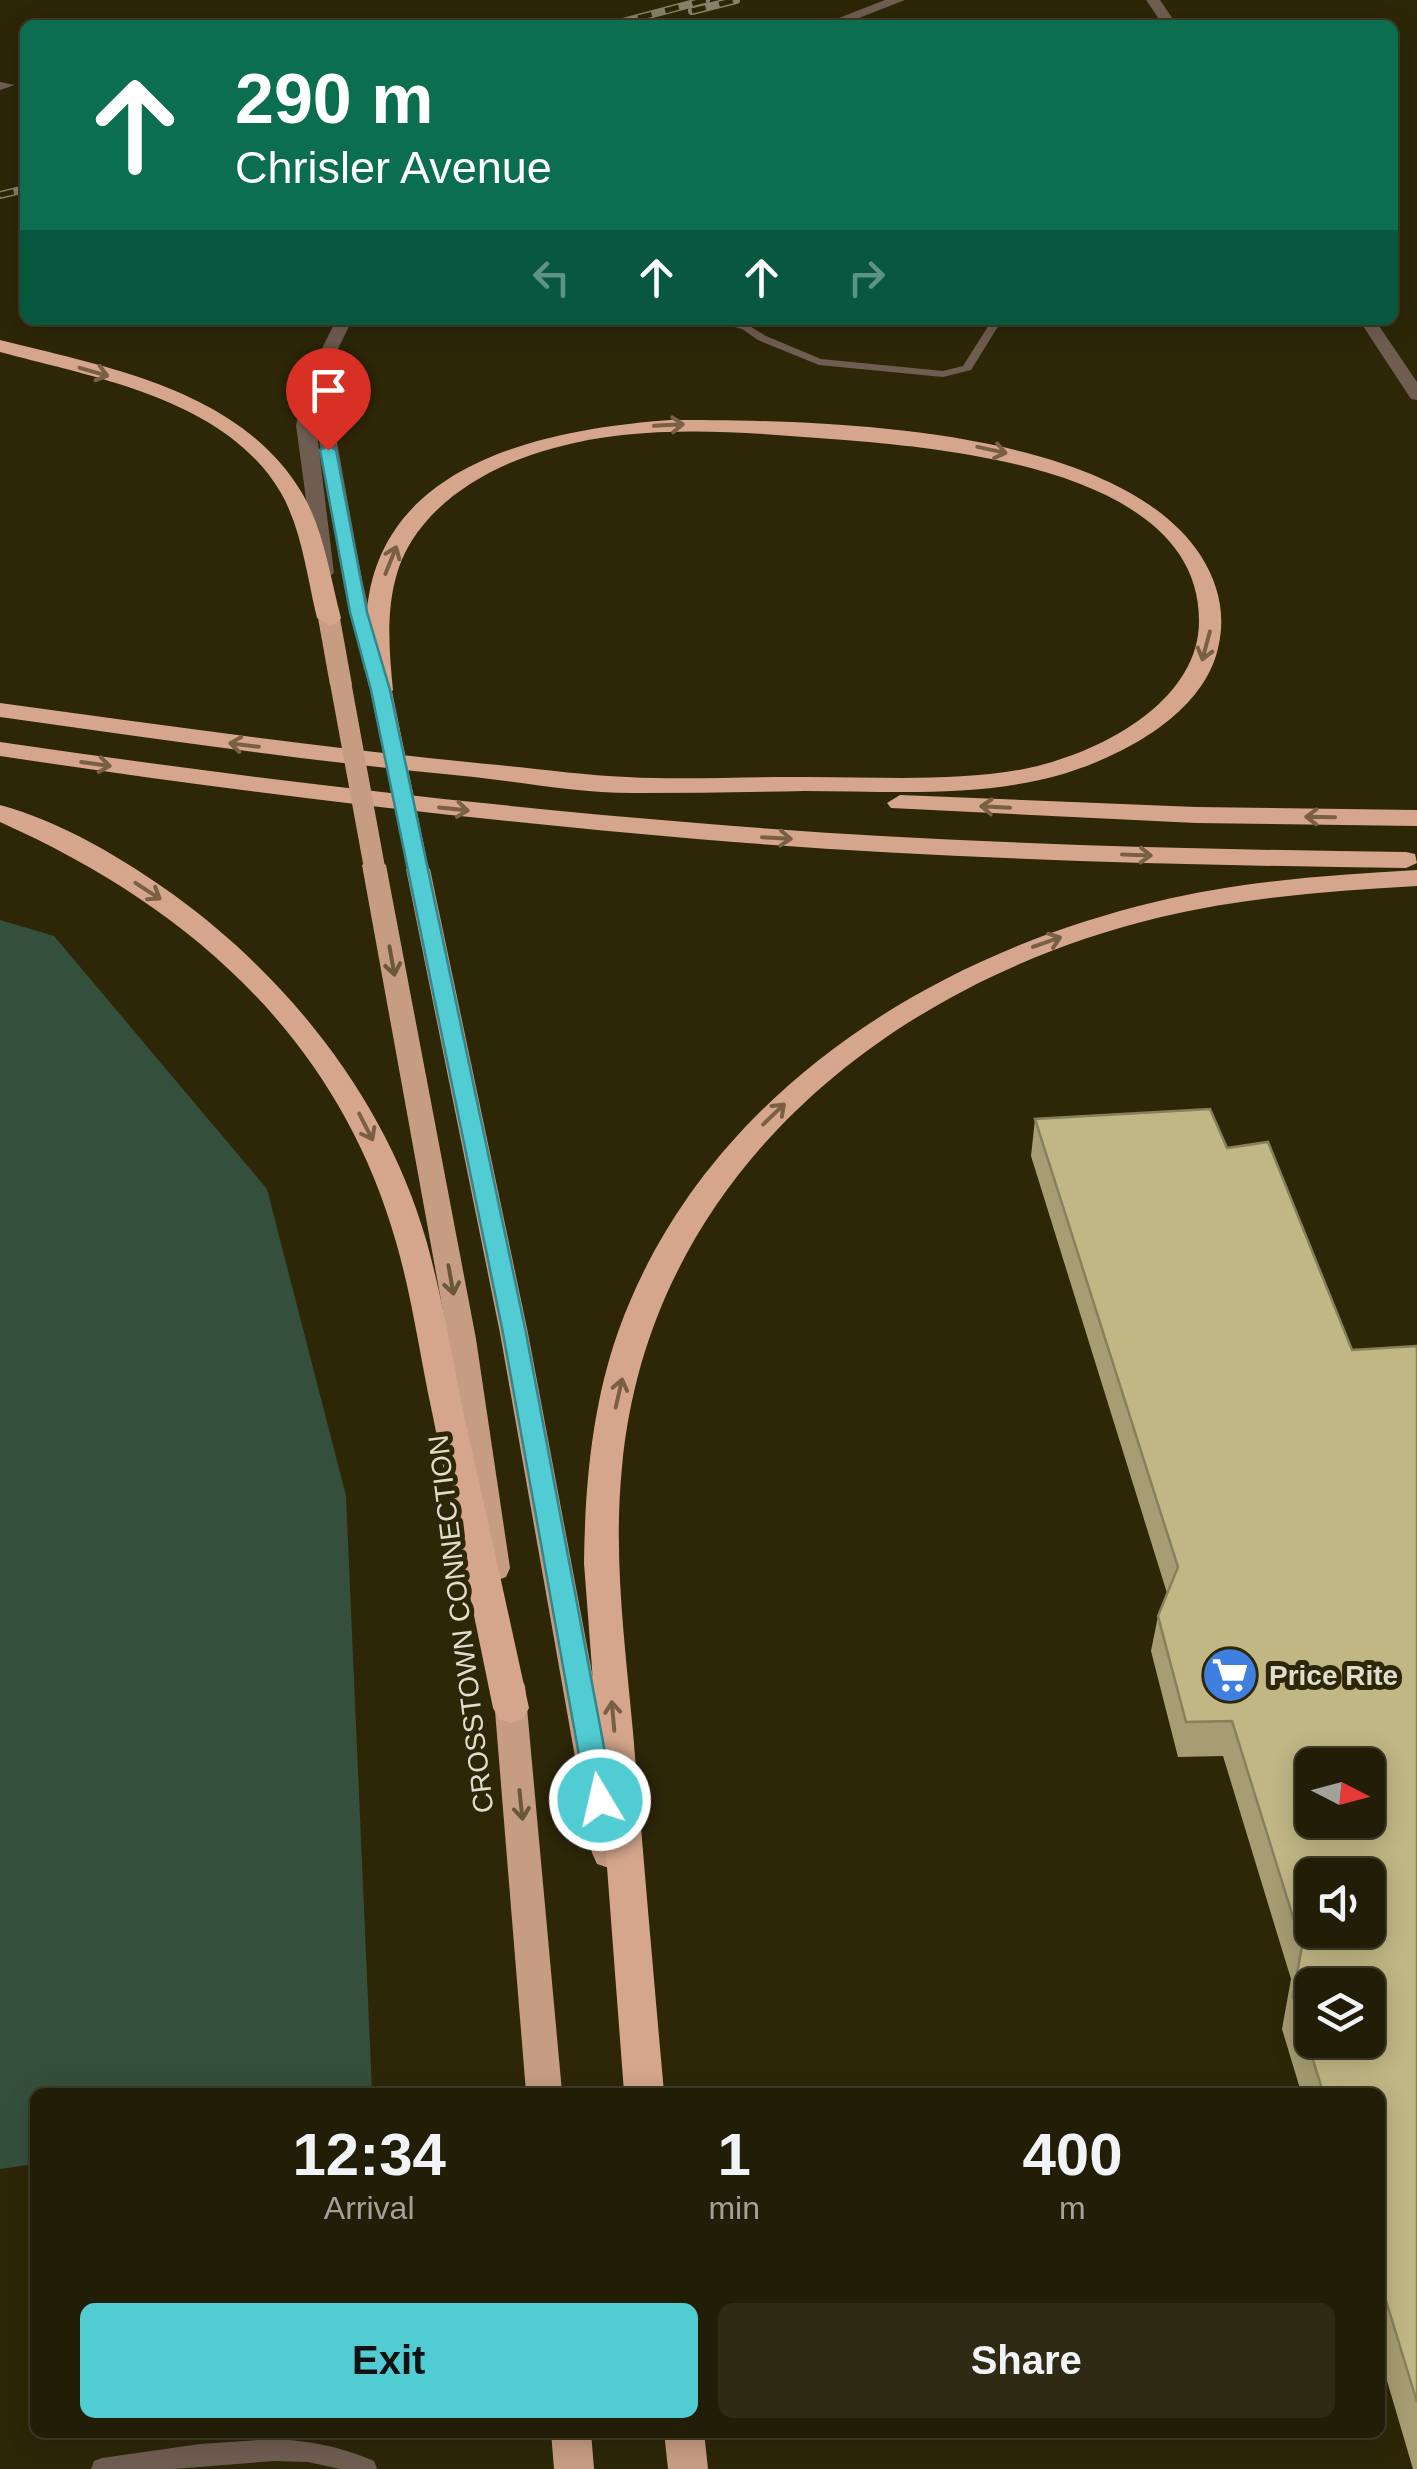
<!DOCTYPE html>
<html lang="en">
<head>
<meta charset="utf-8">
<style>
  body { margin:0; font-family:Helvetica,sans-serif; background:#2e2a14; color:#f1f3f6; height:100vh; display:flex; flex-direction:column; font-size:38px; white-space:nowrap }
  * { box-sizing:border-box; margin:0 }
  p { font-size:32px; color:#a2a29b }
  .icon { flex:none; width:55px; height:55px; fill:none; stroke:currentColor; stroke-width:2; stroke-linecap:round; stroke-linejoin:round }
  .map { position:relative; flex:1; overflow:hidden }
  .sheet { position:absolute; left:30px; top:2088px; width:1355px; height:350px; display:flex; flex-direction:column; background:#221d06; border-radius:15px; box-shadow:0 5px 25px #0003,0 0 0 2px #3f3b28 }
  .sheet>* { flex:none }
  .hud { position:absolute; left:20px; top:20px; width:1378px; height:305px; border-radius:15px; box-shadow:0 5px 25px #0003,0 0 0 2px #3f3b28; background:#0b6e4f; color:#fff; overflow:hidden }
  .needle { width:65px; rotate:96deg }
  .buttons { position:absolute; left:1295px; top:1748px; display:grid; gap:20px }
  .buttons a { display:grid; place-items:center; width:90px; height:90px; border-radius:15px; background:#221d06; box-shadow:0 5px 25px #0003,0 0 0 2px #3f3b28; font-size:50px }
  .pin { position:absolute; display:grid; place-items:center; width:85px; height:85px; color:#fff; margin:-102px -42px; border-radius:50% 50% 50% 0; rotate:-45deg; box-shadow:0 0 10px #0007 }
  .pin .icon { rotate:45deg }
  .me { position:absolute; width:110px; margin:-55px; rotate:351deg; stroke-linejoin:round; filter:drop-shadow(0 0 8px #0008) }
  .turn { display:flex; align-items:center; gap:35px; height:210px; padding:0 50px; font-size:45px }
  .turn .icon { width:130px; height:130px; stroke-width:2.5 }
  .turn b { display:block; font-size:70px; line-height:85px }
  .lanes { display:flex; align-items:center; height:95px; padding:0 50px; background:#0003; justify-content:center; gap:50px; direction:ltr }
  .lanes .off { opacity:.35 }
  .eta { display:flex; justify-content:space-evenly; align-items:center; height:170px; text-align:center }
  .eta b { font-size:60px; font-weight:700; line-height:70px }
  .action { display:flex; gap:20px; margin-top:auto; padding:20px 50px }
  .action a { flex:1; height:115px; border-radius:15px; background:#51ccd3; color:#111; font-size:40px; font-weight:700; line-height:115px; text-align:center }
  .action a+a { background:#2e2a14; color:#f1f3f6 }
  .map>svg:first-child { display:block }
</style>
</head>
<body>
<div class="map">
<svg width="1417" height="2469" viewBox="0 0 1417 2469">
  <rect width="100%" height="100%" fill="#2d2708"/>
  <polygon fill="#34503c" points="0,920 54,936 267,1189 346,1496 372,2092 35,2092 35,2164 0,2169"/>
  <g fill="none" stroke-linecap="round" stroke-linejoin="round">
    <g fill="#705d52" fill-rule="evenodd">
      <polygon points="708,320 727,320 748,325 766,336 821,359 943,371 963,366 992,320 1002,320 971,370 943,377 819,365 758,340 742,329"/>
      <path d="M274,2439C312,2441 338,2446 374,2461L377,2469H340L308,2462L274,2461L174,2469H91L94,2461L102,2458L200,2444Z"/>
    </g>
    <g fill="#705d52" fill-rule="evenodd">
      <polygon points="1146,0 1160,0 1177,25 1163,25"/>
      <polygon points="0,82 15,85 0,90"/>
      <polygon points="1359,320 1375,320 1417,382 1417,400 1411,399"/>
    </g>
    <g fill="#705d52" fill-rule="evenodd">
      <polygon points="885,0 905,0 841,25 821,25"/>
      <polygon points="336,320 352,320 334,357 333,420 362,580 384,670 374,676 364,670 343,580 315,417 334,573 325,579 316,573 296,425 307,379"/>
    </g>
    <g fill="#c69c83" fill-rule="evenodd">
      <polygon points="329,612 340,618 352,685 341,692 330,685 318,618"/>
      <polygon points="374,858 386,865 476,1339 510,1568 506,1577 495,1581 484,1577 480,1568 448,1339 362,865"/>
      <polygon points="418,862 430,869 528,1333 626,1853 621,1864 609,1868 597,1864 592,1853 500,1333 406,869"/>
      <polygon points="509,1672 520,1676 525,1686 562,2092 526,2092 493,1686 498,1676"/>
      <polygon points="551,2432 591,2432 594,2469 554,2469"/>
      <polygon points="664,2432 704,2432 708,2469 668,2469"/>
    </g>
    <g fill="#d5a68b" fill-rule="evenodd">
      <path d="M0,340C107,367 241,390 302,493C324,530 330,577 341,618L337,623L329,625L317,618C307,577 302,530 281,493C226,399 96,378 0,352Z"/>
      <path d="M670,420C813,420 1115,423 1201,556C1219,585 1226,615 1218,648C1203,716 1117,759 1056,776C975,798 888,791 804,791C749,792 694,793 639,793C585,794 528,783 474,777C315,762 158,739 0,717V703C162,725 324,748 487,764C534,768 580,775 627,777C681,780 736,777 791,777C868,776 948,783 1024,769C1095,755 1199,704 1199,621C1200,471 952,449 845,440C750,433 648,422 554,448C500,462 441,493 411,542C384,586 388,641 393,690L389,695H373C361,674 365,635 367,611C380,461 549,429 670,420Z"/>
      <path d="M0,742C232,776 464,804 697,823C933,843 1169,849 1406,852L1415,854L1417,863L1406,868C1169,865 933,859 697,839C464,819 232,791 0,756Z"/>
      <polygon points="900,795 1196,807 1417,810 1417,826 1196,823 891,808 887,803"/>
      <path d="M0,805C60,821 124,859 174,895C290,979 388,1103 427,1243C443,1301 453,1362 465,1420C487,1516 508,1612 529,1708L523,1719L511,1723L499,1719L493,1708C473,1609 452,1511 432,1412C420,1356 412,1297 396,1242C338,1037 188,906 0,822Z"/>
      <path d="M1417,870V886C1331,891 1245,897 1161,917C890,982 649,1175 622,1467C613,1556 625,1644 633,1732C643,1852 653,1972 664,2092H624L584,1563C585,1485 592,1406 618,1332C701,1100 924,957 1155,902C1241,881 1329,875 1417,870Z"/>
    </g>
    <g stroke="#87826a" stroke-width="8">
      <g id="rail">
        <polyline points="692,11 736,0"/>
        <polyline points="611,25 706,0"/>
        <polyline points="0,195 25,189"/>
      </g>
    </g>
    <use href="#rail" stroke="#2d2708" stroke-width="5" stroke-dasharray="14" stroke-linecap="butt"/>
    <g stroke="#c69c83" stroke-width="21">
      <polyline points="341,685 374,865"/>
      <polyline points="381,690 418,869"/>
    </g>
  </g>
  <polygon fill="#a69d72" points="1035,1119 1227,1148 1352,1350 1417,1346 1417,2469 1413,2469 1380,2357 1380,2092 1301,2092 1282,2029 1291,1979 1223,1756 1178,1757 1151,1651 1158,1616 1167,1593 1031,1156"/>
  <path fill="#c1b785" stroke="#87805d" stroke-width="2.5" fill-rule="evenodd" d="M1210,1109L1227,1148L1268,1142L1352,1350L1417,1346V2402L1380,2281V2092H1323L1293,1996L1302,1946L1232,1721L1186,1722L1158,1616L1178,1567L1035,1119ZM1312,1765H1368V1820H1312ZM1312,1875H1368V1930H1312ZM1312,1985H1368V2040H1312Z"/>
  <defs><path id="oneway-shaft" d="M-6 0H5M1.5-3L5.5 0L1.5 3" fill="none" stroke-width="1.6" stroke-linecap="round" stroke-linejoin="round" transform="scale(2.5)"/></defs>
  <g stroke="#796043">
    <use href="#oneway-shaft" transform="translate(94 372) rotate(16)"/>
    <use href="#oneway-shaft" transform="translate(669 425) rotate(-3)"/>
    <use href="#oneway-shaft" transform="translate(992 450) rotate(12)"/>
    <use href="#oneway-shaft" transform="translate(391 560) rotate(-68)"/>
    <use href="#oneway-shaft" transform="translate(1206 646) rotate(105)"/>
    <use href="#oneway-shaft" transform="translate(244 745) rotate(-173)"/>
    <use href="#oneway-shaft" transform="translate(96 764) rotate(8)"/>
    <use href="#oneway-shaft" transform="translate(995 807) rotate(-177)"/>
    <use href="#oneway-shaft" transform="translate(454 809) rotate(6)"/>
    <use href="#oneway-shaft" transform="translate(1320 817) rotate(-179)"/>
    <use href="#oneway-shaft" transform="translate(777 838) rotate(3)"/>
    <use href="#oneway-shaft" transform="translate(1137 855) rotate(2)"/>
    <use href="#oneway-shaft" transform="translate(148 891) rotate(33)"/>
    <use href="#oneway-shaft" transform="translate(1047 942) rotate(-19)"/>
    <use href="#oneway-shaft" transform="translate(774 1114) rotate(-44)"/>
    <use href="#oneway-shaft" transform="translate(366 1127) rotate(63)"/>
    <use href="#oneway-shaft" transform="translate(619 1393) rotate(-77)"/>
    <use href="#oneway-shaft" transform="translate(613 1716) rotate(-95)"/>
  </g>
  <g stroke="#6a5639">
    <use href="#oneway-shaft" transform="translate(392 961) rotate(80)"/>
    <use href="#oneway-shaft" transform="translate(451 1280) rotate(80)"/>
    <use href="#oneway-shaft" transform="translate(521 1805) rotate(84)"/>
  </g>
  <polygon fill="#51ccd3" stroke="#358589" stroke-width="2.5" points="328,446 336,450 367,612 390,690 526,1333 614,1800 610,1809 600,1813 591,1809 587,1800 503,1333 371,690 350,612 320,450"/>
  <defs>
    <g id="supermarket-disc" transform="scale(2.875)"><circle r="9.5" fill="#3f7fe0" stroke="#2d2708"/><path d="M-6-5.5h2.5l.6 2H6L4.5 2H-2.5L-4.4-4H-6ZM-1.5 3.2a1.3 1.3 0 1 0 .1 0ZM3 3.2a1.3 1.3 0 1 0 .1 0Z" fill="#fff"/></g>
  </defs>
  <g fill-rule="evenodd">
    <use href="#supermarket-disc" x="1230" y="1675"/>
  </g>
  <g text-anchor="middle" dominant-baseline="central" stroke-width="10" stroke-linejoin="round" paint-order="stroke">
    <g font-size="28" fill="#e1ddcc" stroke="#2d2708">
      <text transform="translate(461 1624) rotate(-97)">CROSSTOWN CONNECTION</text>
    </g>
    <g font-size="28" font-weight="bold" fill="#e1ddcc" stroke="#2d2708" text-anchor="start">
      <text x="1269" y="1675">Price Rite</text>
    </g>
  </g>
</svg>
<div class="buttons">
<a><svg class="needle" viewBox="-14 -14 28 28"><path d="M0-13l5 13h-10z" fill="#e53935"/><path d="M0 13l5-13h-10z" fill="#a2a29b"/></svg></a>
<a><svg class="icon" aria-label="sound" viewBox="0 0 24 24"><path d="M4 9h4l5-4v14l-5-4H4zM17 9q2 3 0 6"/></svg></a>
<a><svg class="icon" aria-label="layers" viewBox="0 0 24 24"><path d="M12 4l9 5-9 5-9-5zM3 14l9 5 9-5"/></svg></a>
</div>
<div class="pin" style="left:328px;top:450px;background:#d93025"><svg class="icon" aria-label="arrive" viewBox="0 0 24 24"><path d="M6 21V4h12l-3 4 3 4H6"/></svg></div>
<svg class="me" style="left:600px;top:1800px" viewBox="-20 -20 40 40"><circle r="17" fill="#51ccd3" stroke="#fff" stroke-width="3"/><path d="M0-11L8 9 0 5-8 9z" fill="#fff"/></svg>
<div class="hud">
<div class="turn"><svg class="icon" aria-label="ahead" viewBox="0 0 24 24"><path d="M12 20V5M6 11l6-6 6 6"/></svg><div><b>290 m</b>Chrisler Avenue</div></div>
<div class="lanes"><svg class="icon off" aria-label="left" viewBox="0 0 24 24"><path d="M17 20v-9H6M10 6l-5 5 5 5"/></svg><svg class="icon" aria-label="ahead" viewBox="0 0 24 24"><path d="M12 20V5M6 11l6-6 6 6"/></svg><svg class="icon" aria-label="ahead" viewBox="0 0 24 24"><path d="M12 20V5M6 11l6-6 6 6"/></svg><svg class="icon off" aria-label="right" viewBox="0 0 24 24"><path d="M7 20v-9h11M14 6l5 5-5 5"/></svg></div>
</div>
<section class="sheet">
<div class="eta">
<div><b>12:34</b><p>Arrival</p></div>
<div><b>1</b><p>min</p></div>
<div><b>400</b><p>m</p></div>
</div>
<div class="action"><a>Exit</a><a>Share</a></div>
</section>
</div>
</body>
</html>
